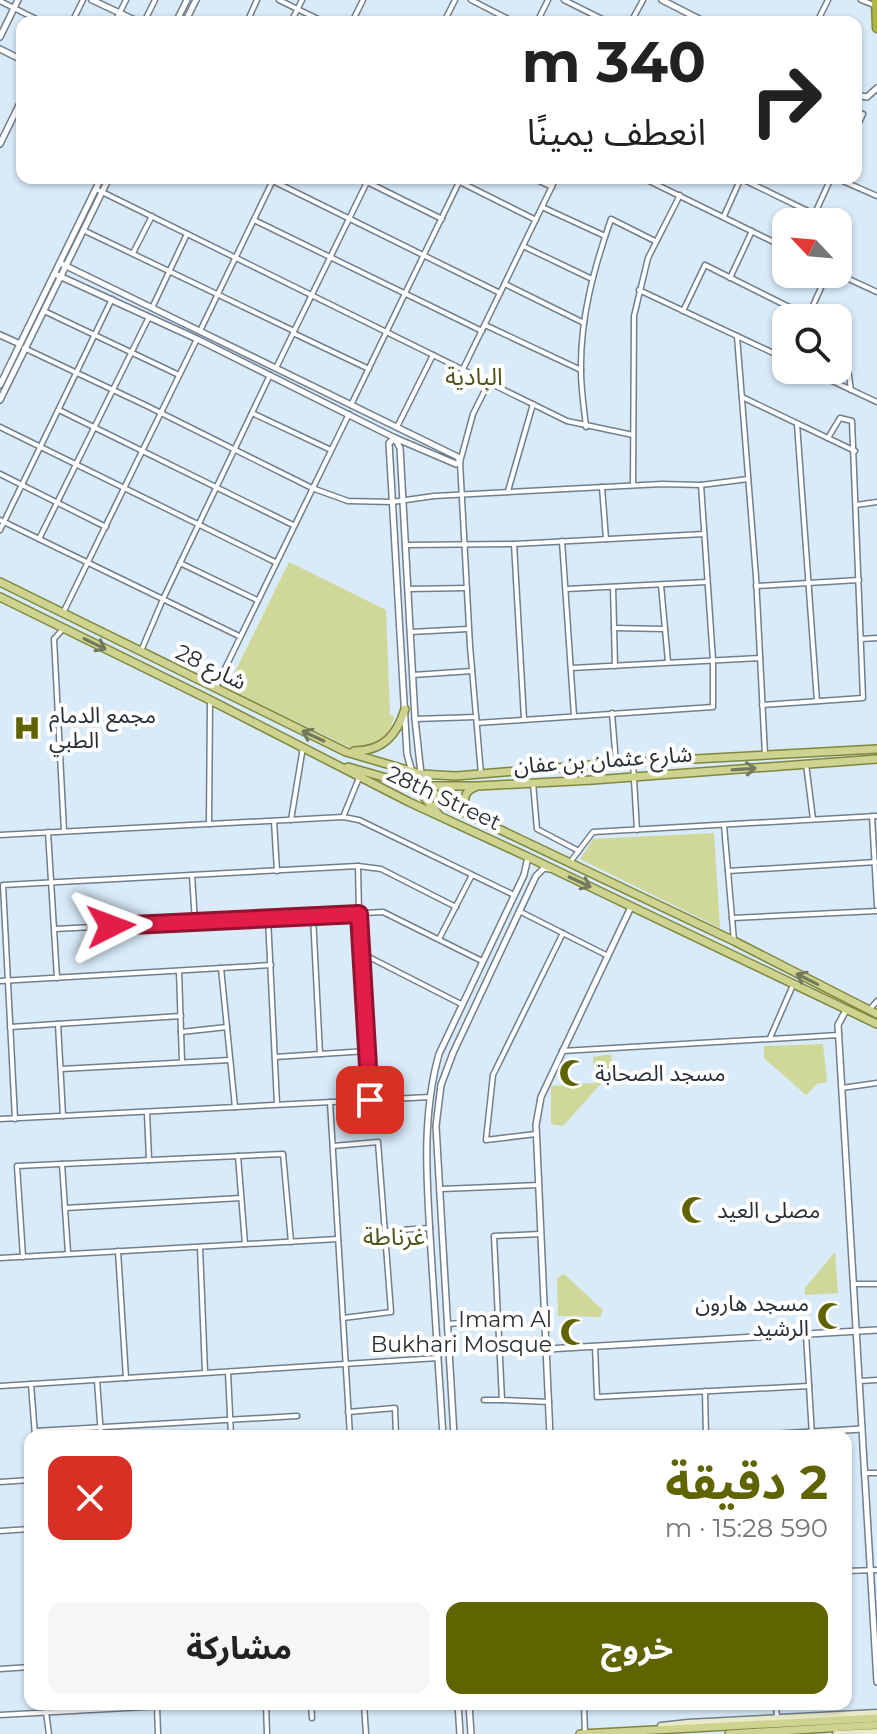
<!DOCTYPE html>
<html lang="ar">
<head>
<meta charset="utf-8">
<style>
  body { margin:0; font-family:Montserrat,"Noto Sans Arabic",sans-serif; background:#f6f6f6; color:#222; direction:rtl; height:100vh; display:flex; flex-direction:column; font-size:30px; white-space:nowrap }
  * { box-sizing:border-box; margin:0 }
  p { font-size:26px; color:#767676 }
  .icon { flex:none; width:44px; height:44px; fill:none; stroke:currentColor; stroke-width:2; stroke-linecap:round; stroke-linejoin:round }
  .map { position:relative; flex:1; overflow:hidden; direction:ltr }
  .sheet { position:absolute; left:24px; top:1430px; width:828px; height:280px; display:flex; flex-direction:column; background:#fff; border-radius:16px; box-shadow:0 2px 6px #0004; direction:rtl }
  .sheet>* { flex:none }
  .guide { position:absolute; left:16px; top:16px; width:846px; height:168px; border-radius:16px; box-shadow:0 2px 6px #0004; direction:rtl; background:#fff; color:#222; overflow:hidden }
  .needle { width:52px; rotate:296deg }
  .controls { position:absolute; left:772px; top:208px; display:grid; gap:16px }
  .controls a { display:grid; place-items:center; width:80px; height:80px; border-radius:16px; background:#fff; box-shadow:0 2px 6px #0004; font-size:40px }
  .pin { position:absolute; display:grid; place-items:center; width:68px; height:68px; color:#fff; margin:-34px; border-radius:16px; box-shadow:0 4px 12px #0006 }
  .me { position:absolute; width:88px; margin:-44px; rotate:87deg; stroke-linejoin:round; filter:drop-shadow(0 0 6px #0008) }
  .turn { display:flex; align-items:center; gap:28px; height:168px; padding:0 24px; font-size:36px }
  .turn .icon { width:104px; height:104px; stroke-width:2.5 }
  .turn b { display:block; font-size:56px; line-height:68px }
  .round { display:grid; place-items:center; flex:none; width:84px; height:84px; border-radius:16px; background:#f6f6f6 }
  .headline { display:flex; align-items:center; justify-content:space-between; height:136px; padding:0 24px }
  h1 { font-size:48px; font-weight:700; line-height:60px; color:#5f6400 }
  .cta { display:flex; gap:16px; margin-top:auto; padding:16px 24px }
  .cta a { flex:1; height:92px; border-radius:16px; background:#5f6400; color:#fff; font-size:32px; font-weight:700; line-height:92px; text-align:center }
  .cta a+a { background:#f6f6f6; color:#222 }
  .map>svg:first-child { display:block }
</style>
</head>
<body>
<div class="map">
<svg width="877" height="1734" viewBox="0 0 877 1734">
  <rect width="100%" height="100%" fill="#d9eaf9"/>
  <g fill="#d0d899">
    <path d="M289,562L386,610L390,715L394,716C391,739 373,745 353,749L227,688Z"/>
    <polygon points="714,833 720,928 580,859 593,839"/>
    <polygon points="823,1044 827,1082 817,1084 806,1095 764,1058 764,1046"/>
    <polygon points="611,1054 613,1070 563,1126 551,1124 551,1086 595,1083 593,1057"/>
    <polygon points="835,1252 838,1293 805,1295 805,1288"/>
    <polygon points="564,1274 603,1310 600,1317 558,1316 557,1278"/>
  </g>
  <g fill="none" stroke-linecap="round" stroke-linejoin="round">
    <g stroke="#717f8d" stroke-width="7">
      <g id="minor">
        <polyline points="279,0 324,22"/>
        <polyline points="471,0 514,22"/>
        <polyline points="564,0 608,22"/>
        <polyline points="861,0 874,5"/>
        <polyline points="0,1 42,22"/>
        <polyline points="72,22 83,0"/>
        <polyline points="115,22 126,0"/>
        <polyline points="144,22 155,0"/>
        <polyline points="247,22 257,0"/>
        <polyline points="291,22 302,0"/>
        <polyline points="352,22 363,0"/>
        <polyline points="444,22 455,0"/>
        <polyline points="537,22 548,0"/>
        <polyline points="631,22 643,0"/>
        <polyline points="817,22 828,0"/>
        <polyline points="856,129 863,114"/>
        <polyline points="359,178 442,219"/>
        <polyline points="452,178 536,220"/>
        <polyline points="533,178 552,187"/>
        <polyline points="643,178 786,248"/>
        <polyline points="740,178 814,214"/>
        <polyline points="836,178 877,196"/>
        <polyline points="273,181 500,293"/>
        <polyline points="96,189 567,421 633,435"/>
        <polyline points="542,207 605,236"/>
        <polyline points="724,216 741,178"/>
        <polyline points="254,220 482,331"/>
        <polyline points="811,222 831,178"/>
        <polyline points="83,230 294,331"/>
        <polyline points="523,246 592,279"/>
        <polyline points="133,253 152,216"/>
        <polyline points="838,274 877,292"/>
        <polyline points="730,278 752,231"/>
        <polyline points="505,284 584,323"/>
        <polyline points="639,290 786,359"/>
        <polyline points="152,308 187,234"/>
        <polyline points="44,311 179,375"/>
        <polyline points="683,311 705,265 811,318"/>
        <polyline points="808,317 827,274"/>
        <polyline points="485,325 581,370"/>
        <polyline points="200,331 274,178"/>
        <polyline points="838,332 843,334 851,390"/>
        <polyline points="293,333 369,369"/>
        <polyline points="737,336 756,577 765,755"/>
        <polyline points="24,348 145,405 312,488 348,501 392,502 434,496 662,484 701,485 748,479"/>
        <polyline points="276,368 369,178"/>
        <polyline points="463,369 556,178"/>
        <polyline points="809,370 877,402"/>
        <polyline points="742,397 855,451"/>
        <polyline points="351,405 461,178"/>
        <polyline points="59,410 293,525"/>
        <polyline points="252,413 331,450"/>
        <polyline points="797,424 817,701"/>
        <polyline points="0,427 275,562"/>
        <polyline points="397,427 433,355"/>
        <path d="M586,427C584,408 581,389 581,371C580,318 594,268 611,219L655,241"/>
        <polyline points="0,474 106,527"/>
        <polyline points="633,485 634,316 648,258 680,195"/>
        <polyline points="602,487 606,539"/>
        <polyline points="508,491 533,404"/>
        <polyline points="856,505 877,502"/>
        <polyline points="0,520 239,636"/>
        <polyline points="0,530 112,299"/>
        <polyline points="39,539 149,317"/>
        <polyline points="562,541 574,716"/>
        <polyline points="514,544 524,719"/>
        <polyline points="406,545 514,544 704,534"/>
        <polyline points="180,563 257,600"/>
        <polyline points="661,585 668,662"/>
        <polyline points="756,586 859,580"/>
        <polyline points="613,587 615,666"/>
        <polyline points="408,589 467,588"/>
        <polyline points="566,589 707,582"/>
        <polyline points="63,613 197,339"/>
        <polyline points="614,628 665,629"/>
        <polyline points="63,629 54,639 64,831"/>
        <polyline points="410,632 468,629"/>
        <polyline points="861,639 877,638"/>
        <polyline points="141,651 163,599 270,375"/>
        <polyline points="571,668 760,658"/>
        <polyline points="413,675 472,671"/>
        <polyline points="216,687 349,414"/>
        <polyline points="762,705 863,698 852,421 840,418 828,438"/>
        <polyline points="612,713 616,763"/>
        <polyline points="415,719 476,717"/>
        <polyline points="477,723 713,707 713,660 701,485"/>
        <polyline points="633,762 637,830"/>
        <polyline points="806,764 813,819"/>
        <polyline points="481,774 470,646 460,462 473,414 489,382"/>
        <polyline points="533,783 537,829 579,851"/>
        <polyline points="872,816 877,906"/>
        <polyline points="343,817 359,778"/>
        <polyline points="291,820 303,747"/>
        <polyline points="274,821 277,871"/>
        <polyline points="209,824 210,702"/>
        <polyline points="724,825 734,941"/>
        <polyline points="48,832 57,978"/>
        <polyline points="0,835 343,817 359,820 514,895"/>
        <polyline points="571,861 593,832 877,816"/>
        <polyline points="358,866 359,914 370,1100"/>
        <polyline points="728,871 877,862"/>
        <polyline points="192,875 195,922"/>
        <polyline points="519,911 608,956"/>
        <polyline points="313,916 320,1054"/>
        <polyline points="268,918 277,1104"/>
        <polyline points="732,918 877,911"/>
        <polyline points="55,929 383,912 482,961"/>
        <polyline points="439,939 472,875"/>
        <polyline points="361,953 461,1004"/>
        <polyline points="221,968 235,1107"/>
        <polyline points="179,971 182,1062"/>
        <polyline points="0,981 271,965"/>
        <polyline points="869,1010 877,1001"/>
        <polyline points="58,1024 63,1116"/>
        <polyline points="10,1027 181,1016"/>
        <polyline points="181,1032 227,1027"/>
        <polyline points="770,1038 793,985"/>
        <polyline points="562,1051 839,1035"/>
        <polyline points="275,1057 367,1051"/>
        <polyline points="61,1069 230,1060"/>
        <polyline points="842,1088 877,1083"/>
        <polyline points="330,1102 350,1436"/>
        <polyline points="147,1112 149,1160"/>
        <polyline points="0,1119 430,1097"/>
        <polyline points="15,1119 3,885 358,866 381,869 456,907"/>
        <polyline points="536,1134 486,1140 493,1075 563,933"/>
        <polyline points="333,1146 378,1142 391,1312 343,1318"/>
        <polyline points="238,1156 245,1244"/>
        <polyline points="62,1164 68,1253"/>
        <polyline points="441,1189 539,1185"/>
        <polyline points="65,1208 241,1198"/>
        <polyline points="385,1231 430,1228"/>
        <polyline points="541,1234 494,1236 502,1400 549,1402"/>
        <polyline points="200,1247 205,1372"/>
        <polyline points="118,1251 126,1378"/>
        <polyline points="23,1257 17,1166 283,1154 291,1242"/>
        <polyline points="0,1258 338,1239"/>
        <polyline points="854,1284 877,1284"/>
        <polyline points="448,1324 498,1320"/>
        <polyline points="806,1334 812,1436"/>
        <polyline points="595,1346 597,1397 809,1386"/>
        <polyline points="228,1372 231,1436"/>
        <polyline points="97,1380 101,1436"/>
        <polyline points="859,1381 877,1380"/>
        <polyline points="31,1384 35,1436"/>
        <polyline points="0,1386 438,1358"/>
        <polyline points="705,1391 706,1436"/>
        <polyline points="484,1400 502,1400"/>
        <polyline points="348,1412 395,1408 396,1436"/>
        <polyline points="35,1431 297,1416"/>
        <polyline points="864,1473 877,1473"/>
        <polyline points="0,1482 30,1480"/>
        <polyline points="0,1531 30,1529"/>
        <polyline points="846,1571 877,1570"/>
        <polyline points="0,1669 30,1667"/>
        <polyline points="266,1704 267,1734"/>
        <polyline points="311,1704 312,1718"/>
        <polyline points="364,1704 366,1734"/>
        <polyline points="584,1704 585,1734"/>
        <polyline points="776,1704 777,1718"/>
        <polyline points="157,1706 158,1734"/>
        <polyline points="46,1712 49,1734"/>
        <polyline points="0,1715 199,1704"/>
      </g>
    </g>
    <g stroke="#717f8d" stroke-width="8">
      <g id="tertiary">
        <polyline points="92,0 139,22"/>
        <polyline points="662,0 705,22"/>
        <polyline points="176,22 187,0"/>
        <polyline points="185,22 196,0"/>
        <polyline points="0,37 18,0"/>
        <polyline points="0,49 22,60"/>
        <polyline points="856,95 867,97 877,88"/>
        <polyline points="0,144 22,99"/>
        <polyline points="55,274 197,339 395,438 456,464 460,462 458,457 60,263"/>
        <polyline points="0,335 20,344"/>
        <polyline points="0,385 101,178"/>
        <polyline points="0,400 109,178"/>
        <polyline points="395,438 389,443 407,754 412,772"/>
        <polyline points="395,439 400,448 415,719 421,774"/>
        <polyline points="846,1010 838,1025 877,1682"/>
        <polyline points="547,1349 877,1330"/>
        <path d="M443,1436C439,1374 435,1312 431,1251C427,1185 421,1118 439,1054L524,875L528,857"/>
        <polyline points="454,1436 436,1126 441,1085 453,1053 536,876 544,868 550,869"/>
        <polyline points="550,1436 536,1125 541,1097 631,907"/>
        <polyline points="746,1436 862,1429"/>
        <polyline points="458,1704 460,1734"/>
        <polyline points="469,1704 471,1734"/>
      </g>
    </g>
    <g stroke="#717f8d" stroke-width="9">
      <g id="secondary">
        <polyline points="661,1726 688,1723 877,1713"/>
        <polyline points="836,1734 877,1732"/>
      </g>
    </g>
    <g stroke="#7f873e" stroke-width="10">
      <g id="primary">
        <polyline points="0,582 346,752 421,774 456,776 603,764 877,749"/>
        <polyline points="0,597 210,700 409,802 528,857 877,1024"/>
        <path d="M354,751C383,751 397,735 405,709"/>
        <polyline points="348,767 415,786 478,786 593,780 877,759"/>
        <polyline points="412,772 415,786 438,814"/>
        <polyline points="424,783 444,803 734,941 877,1014"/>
        <path d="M469,812L465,807C464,797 465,791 475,787"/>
        <path d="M580,1734C679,1728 778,1724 877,1718"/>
        <polyline points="729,1734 877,1725"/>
      </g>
    </g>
    <g stroke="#7f873e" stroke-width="11">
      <polyline id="motorway" points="876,0 877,28"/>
    </g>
    <use href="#minor" stroke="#fff" stroke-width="4"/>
    <use href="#tertiary" stroke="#fff" stroke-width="5"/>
    <use href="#secondary" stroke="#e7e9c7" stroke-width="6"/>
    <use href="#primary" stroke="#ced48f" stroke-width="7"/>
    <use href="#motorway" stroke="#aeb744" stroke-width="8"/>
  </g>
  <defs><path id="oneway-shaft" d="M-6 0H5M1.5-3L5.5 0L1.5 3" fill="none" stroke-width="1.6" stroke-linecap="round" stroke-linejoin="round" transform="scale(2)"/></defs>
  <g stroke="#73795d">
    <use href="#oneway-shaft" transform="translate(95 644) rotate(26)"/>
    <use href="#oneway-shaft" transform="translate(313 736) rotate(-155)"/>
    <use href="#oneway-shaft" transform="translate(744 769) rotate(-4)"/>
    <use href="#oneway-shaft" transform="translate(580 882) rotate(25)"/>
    <use href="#oneway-shaft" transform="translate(807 979) rotate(-153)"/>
  </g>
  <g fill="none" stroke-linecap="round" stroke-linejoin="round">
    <g stroke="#92132f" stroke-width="20">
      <polyline id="route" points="111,926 359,914 370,1100"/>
    </g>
    <use href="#route" stroke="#e11d48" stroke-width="14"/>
  </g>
  <defs>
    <g id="hospital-bare" transform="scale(2.16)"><path d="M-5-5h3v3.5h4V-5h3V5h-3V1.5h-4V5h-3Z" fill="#5f6400" stroke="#fff" stroke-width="2.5" paint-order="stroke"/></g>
    <g id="mosque-bare" transform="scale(2.16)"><path d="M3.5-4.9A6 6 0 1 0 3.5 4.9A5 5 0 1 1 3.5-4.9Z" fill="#5f6400" stroke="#fff" stroke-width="2.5" paint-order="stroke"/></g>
  </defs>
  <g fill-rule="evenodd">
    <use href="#hospital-bare" x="27" y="728"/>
    <use href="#mosque-bare" x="573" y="1073"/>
    <use href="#mosque-bare" x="695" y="1210"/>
    <use href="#mosque-bare" x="831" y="1316"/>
    <use href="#mosque-bare" x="574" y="1332"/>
  </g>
  <g text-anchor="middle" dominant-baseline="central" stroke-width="8" stroke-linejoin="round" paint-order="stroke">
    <g font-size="22" fill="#282f34" stroke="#fff">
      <text transform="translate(211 667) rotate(26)">شارع 28</text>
      <text transform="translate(603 760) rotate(-4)">شارع عثمان بن عفان</text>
      <text transform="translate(444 798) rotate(25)">28th Street</text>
    </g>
    <g font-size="22" fill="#282f34" stroke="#fff" text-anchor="start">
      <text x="49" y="715">مجمع الدمام<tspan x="49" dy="25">الطبي</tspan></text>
      <text x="595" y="1073">مسجد الصحابة</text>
      <text x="717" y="1210">مصلى العيد</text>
      <text x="809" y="1303" text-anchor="end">مسجد هارون<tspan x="809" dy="25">الرشيد</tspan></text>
      <text x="552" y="1319" text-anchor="end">Imam Al<tspan x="552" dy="25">Bukhari Mosque</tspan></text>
    </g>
    <g font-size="24" fill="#50541a" stroke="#fff">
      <text x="474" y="376">البادية</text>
      <text x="394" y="1236">غرناطة</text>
    </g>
  </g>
</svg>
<div class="controls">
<a><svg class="needle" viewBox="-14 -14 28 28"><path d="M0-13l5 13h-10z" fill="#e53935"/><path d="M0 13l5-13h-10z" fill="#767676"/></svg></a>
<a><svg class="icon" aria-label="search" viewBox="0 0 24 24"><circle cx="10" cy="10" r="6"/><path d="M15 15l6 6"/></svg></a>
</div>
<div class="pin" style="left:370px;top:1100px;background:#d93025"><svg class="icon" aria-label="arrive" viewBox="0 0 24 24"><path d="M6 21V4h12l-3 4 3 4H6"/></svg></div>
<svg class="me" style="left:111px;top:926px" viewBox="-20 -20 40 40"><path d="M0-17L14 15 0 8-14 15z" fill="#e11d48" stroke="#fff" stroke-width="4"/></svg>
<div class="guide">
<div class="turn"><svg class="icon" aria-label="right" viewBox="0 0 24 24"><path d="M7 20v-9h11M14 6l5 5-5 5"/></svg><div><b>340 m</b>انعطف يمينًا</div></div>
</div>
<section class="sheet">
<div class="headline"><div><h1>2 دقيقة</h1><p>590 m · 15:28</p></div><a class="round" style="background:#d93025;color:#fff"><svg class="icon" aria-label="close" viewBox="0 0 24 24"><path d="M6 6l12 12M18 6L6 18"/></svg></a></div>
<div class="cta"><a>خروج</a><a>مشاركة</a></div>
</section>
</div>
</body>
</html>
